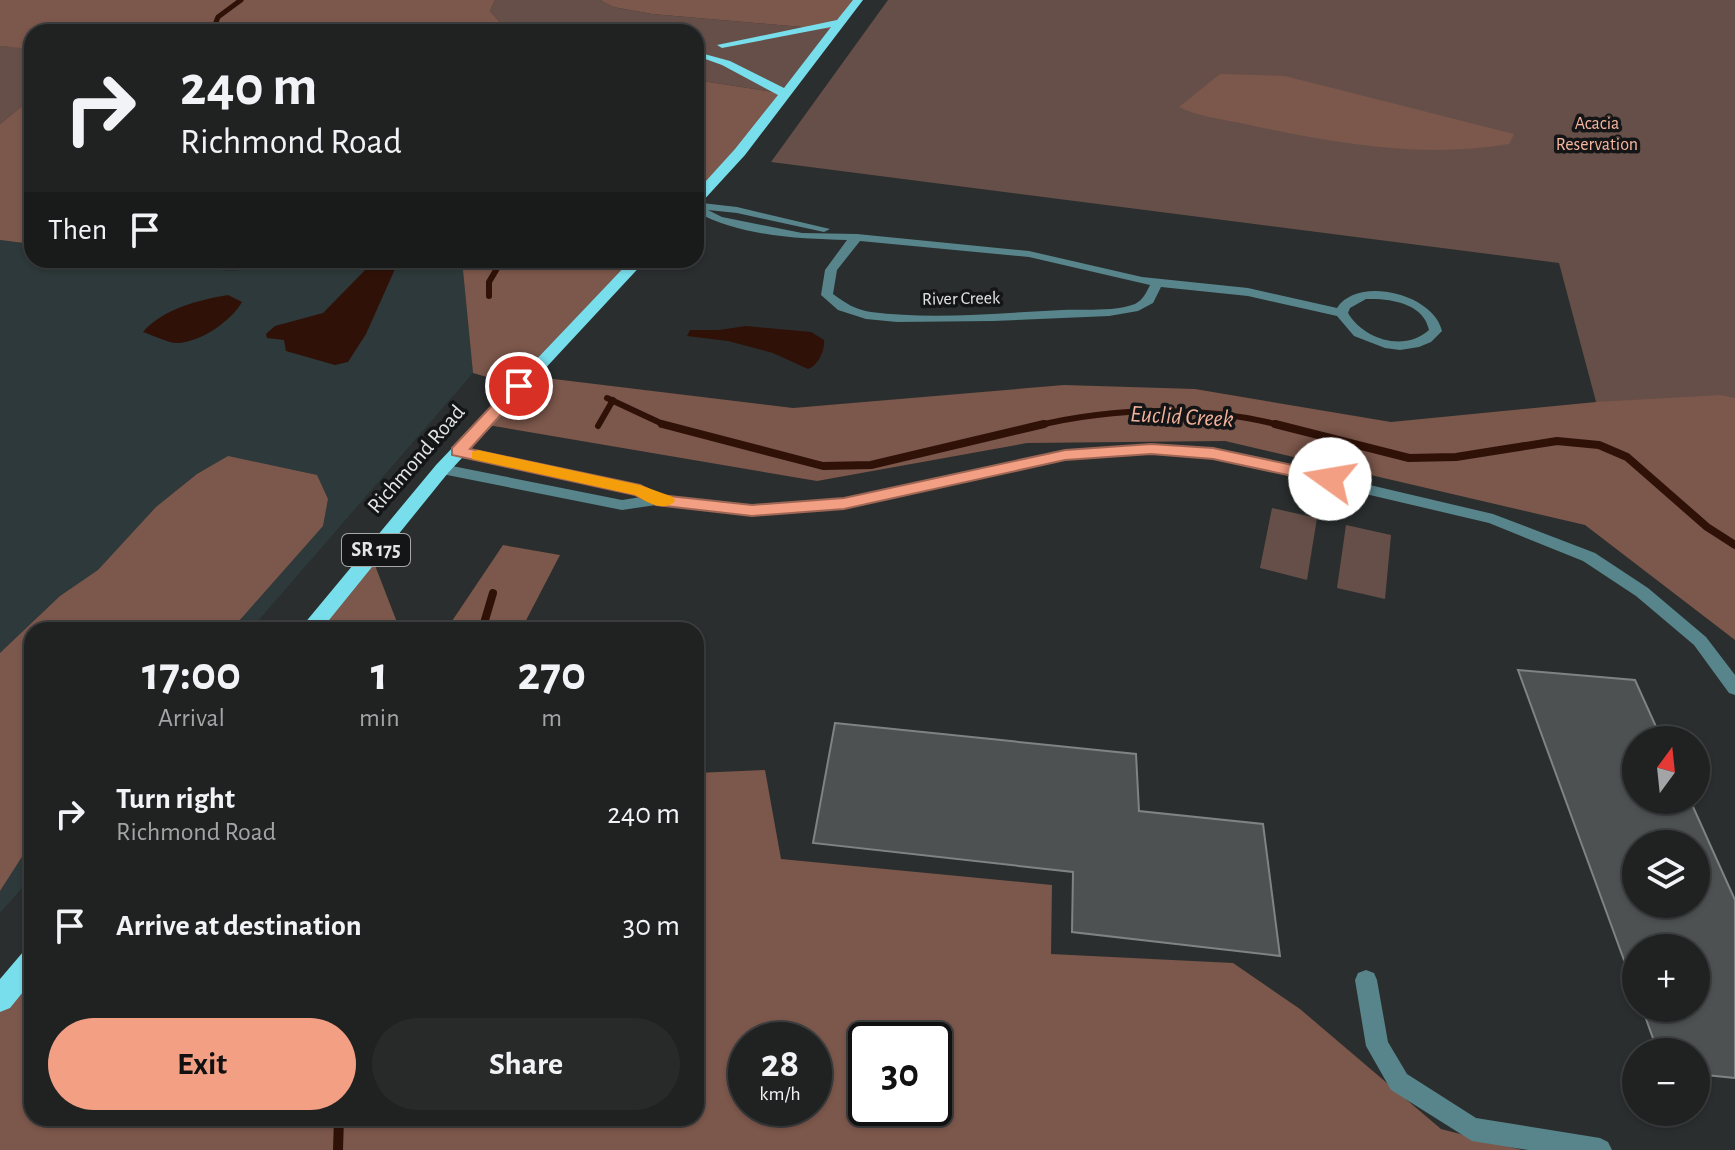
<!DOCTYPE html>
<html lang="en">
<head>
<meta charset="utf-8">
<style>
  body { margin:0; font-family:"Alegreya Sans",sans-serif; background:#282a2a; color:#f1f3f6; height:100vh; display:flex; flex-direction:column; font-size:30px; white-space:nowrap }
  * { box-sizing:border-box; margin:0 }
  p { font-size:26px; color:#a2a4a5 }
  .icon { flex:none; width:44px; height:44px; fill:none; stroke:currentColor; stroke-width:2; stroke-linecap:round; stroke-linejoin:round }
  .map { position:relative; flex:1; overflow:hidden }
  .panel { position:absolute; left:24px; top:622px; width:680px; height:504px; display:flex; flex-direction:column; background:#202222; border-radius:24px; box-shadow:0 2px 6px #0004,0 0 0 2px #3d3f40 }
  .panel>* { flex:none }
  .banner { position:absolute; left:24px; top:24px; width:680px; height:244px; border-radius:24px; box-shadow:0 2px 6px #0004,0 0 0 2px #3d3f40; background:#202222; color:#f1f3f6; overflow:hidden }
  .needle { width:52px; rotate:15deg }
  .tools { position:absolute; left:1622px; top:726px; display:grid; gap:16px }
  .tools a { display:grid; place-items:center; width:88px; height:88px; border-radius:50%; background:#202222; box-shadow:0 2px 6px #0004,0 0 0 2px #3d3f40; font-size:40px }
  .speed { position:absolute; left:728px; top:1022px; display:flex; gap:16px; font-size:40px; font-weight:700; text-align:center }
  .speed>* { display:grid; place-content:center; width:104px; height:104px; border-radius:50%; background:#202222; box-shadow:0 2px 6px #0004,0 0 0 2px #3d3f40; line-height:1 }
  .speed small { font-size:20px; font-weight:400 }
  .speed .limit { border:4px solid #111; border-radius:12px; background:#fff; color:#111 }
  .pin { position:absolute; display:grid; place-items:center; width:68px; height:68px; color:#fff; margin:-34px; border:4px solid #fff; border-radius:50%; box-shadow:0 2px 8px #0007 }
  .me { position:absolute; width:88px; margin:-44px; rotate:283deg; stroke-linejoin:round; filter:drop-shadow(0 0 6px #0008) }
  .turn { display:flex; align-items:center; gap:28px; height:168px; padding:0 24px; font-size:36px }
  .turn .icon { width:104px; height:104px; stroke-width:2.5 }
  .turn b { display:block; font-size:56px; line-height:68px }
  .then { display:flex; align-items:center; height:76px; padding:0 24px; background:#0003; gap:16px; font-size:30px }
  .eta { display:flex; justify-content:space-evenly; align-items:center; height:136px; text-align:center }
  .eta b { font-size:48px; font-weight:700; line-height:56px }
  .button { display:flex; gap:16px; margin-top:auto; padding:16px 24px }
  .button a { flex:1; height:92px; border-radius:48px; background:#f39f83; color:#111; font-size:32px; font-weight:700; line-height:92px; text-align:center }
  .button a+a { background:#282a2a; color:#f1f3f6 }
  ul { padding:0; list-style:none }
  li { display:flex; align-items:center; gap:24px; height:112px; padding:0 24px }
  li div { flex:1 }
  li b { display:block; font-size:30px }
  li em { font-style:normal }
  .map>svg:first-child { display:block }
</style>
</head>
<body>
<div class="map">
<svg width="1735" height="1150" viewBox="0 0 1735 1150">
  <rect width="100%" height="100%" fill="#2a2e2e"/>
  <polygon fill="#2d393a" points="0,240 32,244 32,260 153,260 228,271 261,268 280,260 462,260 473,373 250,630 32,630 32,877 0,913"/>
  <g fill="#664f48">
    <polygon points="495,0 600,0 613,7 652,14 836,30 786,94 696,80 696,32 509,32 490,11"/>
    <polygon points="888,0 1735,0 1735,613 1607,443 1559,263 771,162"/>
    <polygon points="0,46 32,48 32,98 0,124"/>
    <polygon points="1272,508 1317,518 1307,580 1260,568"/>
    <polygon points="1346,525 1391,535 1385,599 1337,588"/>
  </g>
  <g fill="#7c574b" fill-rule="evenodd">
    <polygon points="0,0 495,0 490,11 509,32 32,32 32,49 0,46"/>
    <polygon points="600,0 858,0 836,30 652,14 613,7"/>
    <path d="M1220,74L1285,76L1514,134L1509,144C1421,159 1332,143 1245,124C1222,119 1200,117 1179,107Z"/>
    <polygon points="696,80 786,94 696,200"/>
    <polygon points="32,98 32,244 0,240 0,124"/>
    <path d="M153,260H280C239,278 196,266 153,260Z"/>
    <polygon points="462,260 639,260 529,376 793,408 1064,385 1195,389 1391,422 1596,402 1720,395 1735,398 1735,640 1585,525 1225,441 1027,443 817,481 482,424 518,386 473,373"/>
    <polygon points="228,456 317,475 328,499 323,526 231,630 32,630 32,841 0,891 0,653 60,596 98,570 156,507 197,474"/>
    <polygon points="503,545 560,555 521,630 446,630"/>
    <polygon points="371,555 400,630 309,630"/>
    <path d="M765,770L781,859L1052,885L1051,954L1233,963L1300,1009L1441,1129L1522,1150H0V999L32,961V1118H696V773ZM746,1040H814V1108H746ZM866,1040H934V1108H866Z"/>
  </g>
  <g fill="#2f1107">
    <polygon points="375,260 399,260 366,334 348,362 335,365 286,351 284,340 267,338 266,334 275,326 323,313"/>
    <path d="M228,295L242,302C231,321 202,341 179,343C169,344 153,335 143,332C163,309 198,300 228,295Z"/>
    <path d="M746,326L811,332L824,340C825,350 818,366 808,369L773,353L728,341L687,336L690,330H719Z"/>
  </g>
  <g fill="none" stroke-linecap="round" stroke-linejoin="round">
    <polyline stroke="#2f1107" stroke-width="5" points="212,32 218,17 241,0"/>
    <g stroke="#2f1107" stroke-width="6">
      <polyline points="489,296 489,282 502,260"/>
      <polyline points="607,398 667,426"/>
      <polyline points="598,426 613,400"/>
      <path d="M1036,426C1114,407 1205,405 1283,426"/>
    </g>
    <g stroke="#2f1107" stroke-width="8">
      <polyline points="662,424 823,466 871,465 1044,424"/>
      <polyline points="1275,424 1409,458 1456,457 1557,441 1599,445 1627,457 1707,527 1735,545"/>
      <polyline points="482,630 493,593"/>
    </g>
    <polyline stroke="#2f1107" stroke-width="10" points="338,1150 339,1118"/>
  </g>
  <g fill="#4d5152" stroke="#7e8383" stroke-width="2" fill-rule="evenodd">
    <path d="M1518,670L1635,680L1662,740H1636V800H1690L1735,900V1078L1696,1074V1052H1658L1642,1008H1696V948H1636V993ZM1636,844H1696V904H1636Z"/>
    <polygon points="835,723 1136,754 1139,811 1263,824 1280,956 1072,932 1073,872 813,843"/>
  </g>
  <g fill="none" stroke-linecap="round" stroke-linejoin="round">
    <g fill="#57858b" fill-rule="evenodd">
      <path d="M702,203L737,207L830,229L824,232L737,213L708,210L722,217L802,233L857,234L1029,251L1142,277L1248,288L1337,308C1358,275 1434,294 1442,331L1431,342L1419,347L1400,350L1385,348L1354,336L1337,316L1248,296L1161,287L1153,303L1138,311L1109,316L993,321L897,322L866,319L838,310L821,295L825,270L847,240C798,239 741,236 696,212V205ZM860,241L1029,257L1150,285C1146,293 1143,300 1135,304C1113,312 1084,309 1062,310C1000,313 932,320 871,312C856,310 845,303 833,294L837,270ZM1366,299C1389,298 1424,303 1429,330C1405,352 1364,340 1348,313L1350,308Z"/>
      <polygon points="1151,444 1213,448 1493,514 1595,553 1648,588 1706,637 1735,675 1735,695 1729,693 1694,645 1636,596 1583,561 1489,523 1213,458 1151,454 1065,460 844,509 752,515 656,505 622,510 442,474 435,469 442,464 622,500 641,497 635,494 453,454 451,451 458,446 640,485 660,495 752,505 844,499 1065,450"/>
      <polygon points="1366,970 1374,973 1377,980 1388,1042 1407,1074 1476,1118 1600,1138 1608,1142 1612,1150 1528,1150 1472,1141 1391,1090 1366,1046 1355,980 1358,973"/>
    </g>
    <g fill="#79deeb" fill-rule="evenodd">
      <polygon points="853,0 863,0 745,155 701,203 696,204 696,192 735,149 778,95 722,65 697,56 697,52 730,61 784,88 831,27 722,48 717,45 837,20"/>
      <polygon points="631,260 646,260 448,473 321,630 299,630 436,465"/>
      <polygon points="32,949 32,981 10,1008 0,1012 0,979 23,952"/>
    </g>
  </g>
  <polygon fill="#f39f83" stroke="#9e6755" stroke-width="2" points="519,381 524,383 524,389 470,449 640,485 660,495 752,505 844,498 1065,450 1151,444 1213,448 1330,473 1338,479 1330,484 1213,459 1151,454 1065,460 844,509 752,516 656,505 635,495 452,455 452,448 513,383"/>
  <path fill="#f59e0b" d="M478,450L640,485L673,497L675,501C664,513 647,502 635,495L472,459V452Z"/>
  <g text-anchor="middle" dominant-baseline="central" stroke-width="7" stroke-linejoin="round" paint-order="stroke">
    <g font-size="18" fill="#f8b6a0" stroke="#141516">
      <text x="1597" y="124">Acacia<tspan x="1597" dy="21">Reservation</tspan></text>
    </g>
    <g font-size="18" fill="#e3e6e6" stroke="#141516">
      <text transform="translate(961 299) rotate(-1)">River Creek</text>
    </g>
    <rect fill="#141516" stroke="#a5a7a8" stroke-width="2" x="342" y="534" width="68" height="32" rx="6"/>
    <g font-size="20" font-weight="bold" fill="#e3e6e6">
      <text x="376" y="550">SR 175</text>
    </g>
    <g font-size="22" fill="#e3e6e6" stroke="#141516">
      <text transform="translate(416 459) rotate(-49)">Richmond Road</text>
    </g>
    <g font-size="24" font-style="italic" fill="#f3b19b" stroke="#141516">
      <text transform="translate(1182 417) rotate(3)">Euclid Creek</text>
    </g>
  </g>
</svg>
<div class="tools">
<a><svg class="needle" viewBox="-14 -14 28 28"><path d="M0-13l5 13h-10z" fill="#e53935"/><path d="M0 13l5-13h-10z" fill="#a2a4a5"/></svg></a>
<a><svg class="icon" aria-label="layers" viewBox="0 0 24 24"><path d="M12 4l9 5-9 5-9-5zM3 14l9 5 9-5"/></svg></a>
<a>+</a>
<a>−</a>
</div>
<div class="speed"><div>28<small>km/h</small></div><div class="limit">30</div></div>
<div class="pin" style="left:519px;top:386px;background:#d93025"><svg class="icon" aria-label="arrive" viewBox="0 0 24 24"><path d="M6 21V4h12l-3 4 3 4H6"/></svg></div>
<svg class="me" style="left:1330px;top:479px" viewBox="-20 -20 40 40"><circle r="19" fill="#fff"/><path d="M0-13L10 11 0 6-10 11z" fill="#f39f83"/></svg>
<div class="banner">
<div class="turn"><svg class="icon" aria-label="right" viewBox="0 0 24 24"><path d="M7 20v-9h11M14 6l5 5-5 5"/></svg><div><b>240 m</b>Richmond Road</div></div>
<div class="then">Then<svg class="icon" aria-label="arrive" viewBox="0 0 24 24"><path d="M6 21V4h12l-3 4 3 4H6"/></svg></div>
</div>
<section class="panel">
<div class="eta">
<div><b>17:00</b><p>Arrival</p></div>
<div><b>1</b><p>min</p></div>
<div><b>270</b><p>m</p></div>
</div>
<ul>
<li><svg class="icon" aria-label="right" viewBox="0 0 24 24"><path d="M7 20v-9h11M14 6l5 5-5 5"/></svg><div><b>Turn right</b><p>Richmond Road</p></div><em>240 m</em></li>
<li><svg class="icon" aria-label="arrive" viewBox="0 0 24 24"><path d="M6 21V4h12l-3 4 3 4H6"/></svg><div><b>Arrive at destination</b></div><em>30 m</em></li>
</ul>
<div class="button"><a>Exit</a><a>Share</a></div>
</section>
</div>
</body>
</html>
